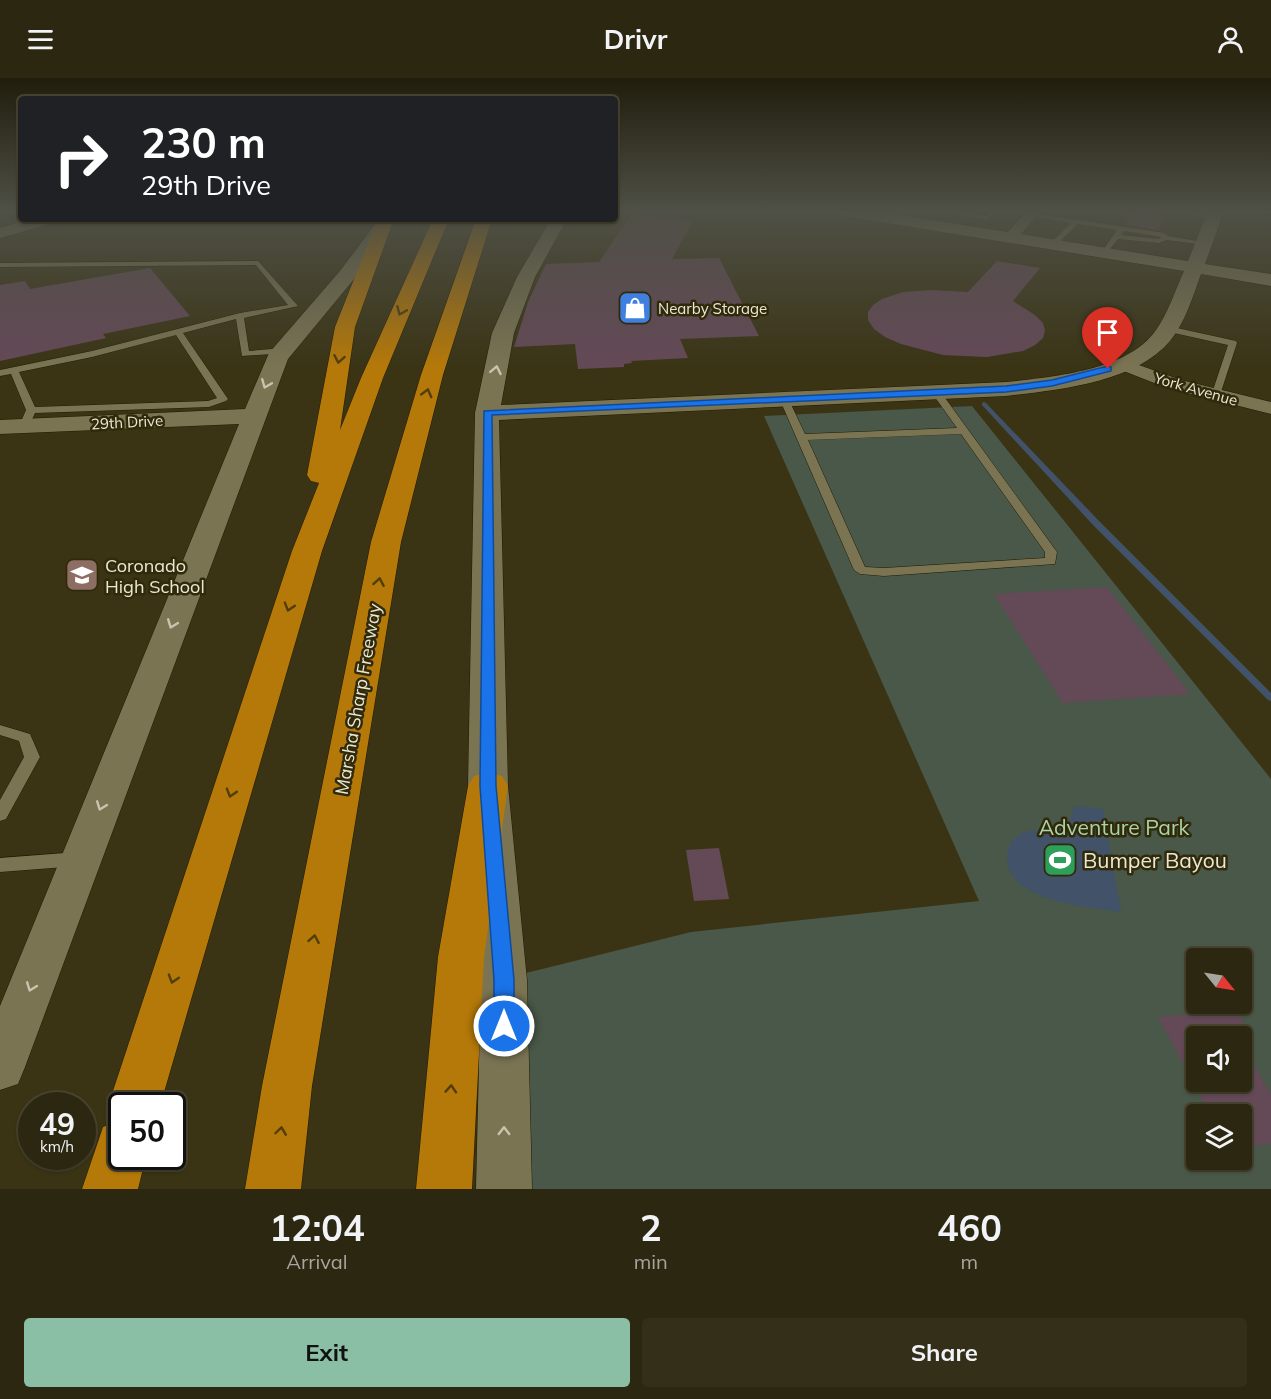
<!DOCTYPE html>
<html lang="en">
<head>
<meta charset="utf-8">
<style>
  body { margin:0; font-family:Mulish,sans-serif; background:#342f19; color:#f1f3f6; height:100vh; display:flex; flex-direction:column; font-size:22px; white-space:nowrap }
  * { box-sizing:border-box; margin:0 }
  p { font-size:20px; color:#a6a59f }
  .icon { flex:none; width:33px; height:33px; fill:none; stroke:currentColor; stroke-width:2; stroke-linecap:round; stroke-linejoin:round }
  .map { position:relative; height:1111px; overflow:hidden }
  .drawer { display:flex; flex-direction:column; background:#2c2710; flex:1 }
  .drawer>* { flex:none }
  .top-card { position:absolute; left:18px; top:18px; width:600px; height:126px; border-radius:6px; box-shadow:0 2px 4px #0004,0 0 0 2px #484430; background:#202124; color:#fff; overflow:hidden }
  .needle { width:39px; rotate:120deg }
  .fabs { position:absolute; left:1186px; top:870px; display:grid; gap:12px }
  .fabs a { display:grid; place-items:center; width:66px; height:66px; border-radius:6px; background:#2c2710; box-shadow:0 2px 4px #0004,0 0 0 2px #484430; font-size:30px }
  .speed { position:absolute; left:18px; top:1014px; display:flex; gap:12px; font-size:30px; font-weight:700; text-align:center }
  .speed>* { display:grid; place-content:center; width:78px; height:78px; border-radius:50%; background:#2c2710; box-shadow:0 2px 4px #0004,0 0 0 2px #484430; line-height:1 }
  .speed small { font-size:15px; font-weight:400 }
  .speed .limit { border:3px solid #111; border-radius:9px; background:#fff; color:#111 }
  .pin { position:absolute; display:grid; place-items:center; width:51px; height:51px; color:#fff; margin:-62px -26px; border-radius:50% 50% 50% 0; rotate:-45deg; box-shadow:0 0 6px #0007 }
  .pin .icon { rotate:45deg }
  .me { position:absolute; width:66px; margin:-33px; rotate:0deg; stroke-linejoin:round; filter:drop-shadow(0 0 4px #0008) }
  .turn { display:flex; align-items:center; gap:21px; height:126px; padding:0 24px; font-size:27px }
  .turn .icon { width:78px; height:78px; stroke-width:2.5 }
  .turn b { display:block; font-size:42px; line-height:51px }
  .eta { display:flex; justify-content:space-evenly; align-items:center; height:102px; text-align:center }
  .eta b { font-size:36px; font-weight:700; line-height:42px }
  .button { display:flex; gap:12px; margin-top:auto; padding:12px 24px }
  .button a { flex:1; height:69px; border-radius:6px; background:#8abfa5; color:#111; font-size:24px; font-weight:700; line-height:69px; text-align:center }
  .button a+a { background:#342f19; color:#f1f3f6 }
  header { display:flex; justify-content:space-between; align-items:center; height:78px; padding:0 24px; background:#2c2710; font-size:27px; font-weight:700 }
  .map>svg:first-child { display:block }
</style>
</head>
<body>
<header><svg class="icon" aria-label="menu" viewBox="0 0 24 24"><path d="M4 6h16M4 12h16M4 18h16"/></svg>Drivr<svg class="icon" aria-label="person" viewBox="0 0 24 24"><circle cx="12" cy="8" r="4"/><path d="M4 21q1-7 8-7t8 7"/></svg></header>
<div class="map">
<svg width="1271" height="1111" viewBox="0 0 1271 1111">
  <rect width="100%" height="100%" fill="#3a3415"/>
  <path fill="#495848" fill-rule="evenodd" d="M972,328L1271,701V1111H521L518,897L691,854L979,823L764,338ZM1197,880H1242V926H1197ZM1197,958H1242V1004H1197ZM1197,1036H1242V1082H1197Z"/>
  <path fill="#425269" d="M1075,728L1103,731L1121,834C1089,829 1011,825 1007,781C1007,775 1010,764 1015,760C1030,746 1054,757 1068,745C1071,741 1073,733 1075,728Z"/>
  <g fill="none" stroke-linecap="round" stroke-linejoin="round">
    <polygon fill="#425269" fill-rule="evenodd" points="984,324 986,325 1100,444 1271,615 1271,623 1268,622 1094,448 982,327 982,325"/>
  </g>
  <g fill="#644957">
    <polygon points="1121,133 1128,133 1166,139 1158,152 1128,147"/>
    <polygon points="631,137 693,142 672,181 719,180 759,258 680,261 688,280 631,283 632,285 624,286 624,289 578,291 575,266 514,269 528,224 546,186 599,184"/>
    <polygon points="997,183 1040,190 1013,223 1035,237 1043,245 1045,253 1043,260 1035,267 1023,273 987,279 943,277 901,266 885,259 874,251 868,242 868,234 873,227 882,221 903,214 932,212 968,214"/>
    <polygon points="150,190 190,238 103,256 106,260 0,283 0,207 25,203 30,211"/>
    <polygon points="1107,509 1190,616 1063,625 994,516"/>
    <polygon points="719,770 729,821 694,823 686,772"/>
    <polygon points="1236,932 1251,958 1197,958 1197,1004 1242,1004 1242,967 1271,1016 1271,1066 1242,1069 1242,1036 1210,1036 1158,939"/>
  </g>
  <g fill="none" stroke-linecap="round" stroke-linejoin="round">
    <g stroke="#211b00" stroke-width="1">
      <g id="lane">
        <polygon points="893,133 902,133 888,141 884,141 884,139"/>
        <polygon points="940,133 958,133 986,138 991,133 998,133 987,142"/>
        <polygon points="1164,133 1183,133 1217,140 1214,142"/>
        <path d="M1032,135L1165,155L1168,158L1209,165L1205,167L1167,162L1159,165L1118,161L1105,177L1101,175L1117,152L1078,146L1054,169L1050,167L1051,165L1071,145L1030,138ZM1124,153L1161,159L1159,161L1121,157Z"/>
        <path d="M258,183L298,228L244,240L249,273L283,270L286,271V275L242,278L236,241L183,255L228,321L226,323L209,329L35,335L28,350H20L19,348L26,332L11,296L0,298V292L92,273L240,235L288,227L256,187L0,189V185ZM176,257L217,320L208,323L35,329L19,294L92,279Z"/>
        <polygon points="1168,248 1236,263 1237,265 1219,320 1211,318 1228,267 1165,253 1165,249"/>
        <path d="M937,312L940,313L1057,474L1055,486L884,498L860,496L854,492L780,322L788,320L805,356L957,350L932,315ZM961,356L1045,474V480L884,490L865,489L808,362Z"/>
        <polygon points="0,647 30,656 40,679 6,741 0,743 0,722 24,679 19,663 0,657"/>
        <polygon points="78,774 84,776 87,781 84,786 78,788 0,794 0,780"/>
      </g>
    </g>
    <g stroke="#211b00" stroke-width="1">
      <g id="street">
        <polygon points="1027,133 1041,133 1015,163 1005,163 1003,160 1005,157"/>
        <polygon points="1122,281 1181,302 1271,324 1271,336 1167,310 1116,290 1113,286 1116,282"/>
      </g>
    </g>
    <g stroke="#211b00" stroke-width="1">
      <g id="secondary">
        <path d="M836,133H877L1188,183L1208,133H1224L1205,186L1271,196V208L1201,196C1193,218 1185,245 1170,263C1135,305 1057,312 1006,318L499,342L508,708L527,902L532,1111H476L481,902L468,708L475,335L492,255L517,199L551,141H567L535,199L514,255L501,327L1006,304C1051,299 1128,293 1156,252C1168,235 1175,213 1184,193L844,138Z"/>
        <polygon points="29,141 55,141 53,145 0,160 0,150"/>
        <polygon points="379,141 395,141 354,201 288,281 25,989 18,1006 0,1012 0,928 239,346 0,356 0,342 245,331 269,275 340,193"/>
      </g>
    </g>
    <g stroke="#211b00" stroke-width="1">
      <g id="highway">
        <polygon points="384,141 392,146 355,249 340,352 361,300 433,141 449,141 383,300 322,473 160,1028 122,1028 122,1078 146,1078 138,1111 82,1111 103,1049 115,1044 108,1028 292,473 319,405 311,403 307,397 335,249 376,146 378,142"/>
        <polygon points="476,141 492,141 443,297 401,464 312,1008 301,1111 245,1111 262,1008 371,464 421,297"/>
        <polygon points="488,694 502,698 508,708 484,879 472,1111 416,1111 438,879 468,708 474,698"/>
      </g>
    </g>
    <use href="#lane" fill="#7a7453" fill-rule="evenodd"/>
    <use href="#street" fill="#7a7453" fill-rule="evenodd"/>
    <use href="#secondary" fill="#7a7453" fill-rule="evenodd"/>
    <use href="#highway" fill="#b57909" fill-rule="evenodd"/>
  </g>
  <defs><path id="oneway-chevron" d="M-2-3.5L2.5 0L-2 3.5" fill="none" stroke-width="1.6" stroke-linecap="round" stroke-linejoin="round" transform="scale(1.5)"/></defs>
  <g stroke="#513e0a">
    <use href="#oneway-chevron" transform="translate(401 233) rotate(113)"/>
    <use href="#oneway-chevron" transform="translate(339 281) rotate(100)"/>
    <use href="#oneway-chevron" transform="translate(427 315) rotate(-75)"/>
    <use href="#oneway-chevron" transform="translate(379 504) rotate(-80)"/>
    <use href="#oneway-chevron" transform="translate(289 529) rotate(107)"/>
    <use href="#oneway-chevron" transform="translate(231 715) rotate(107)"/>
    <use href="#oneway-chevron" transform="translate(314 861) rotate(-80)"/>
    <use href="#oneway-chevron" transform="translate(173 901) rotate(107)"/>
    <use href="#oneway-chevron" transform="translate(451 1011) rotate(-86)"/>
    <use href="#oneway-chevron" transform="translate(281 1053) rotate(-82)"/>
  </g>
  <g stroke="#c8c4ae">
    <use href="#oneway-chevron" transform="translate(496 292) rotate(-79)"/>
    <use href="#oneway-chevron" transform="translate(266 306) rotate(112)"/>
    <use href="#oneway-chevron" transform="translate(172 546) rotate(111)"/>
    <use href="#oneway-chevron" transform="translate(101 728) rotate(111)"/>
    <use href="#oneway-chevron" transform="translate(31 909) rotate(111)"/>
    <use href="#oneway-chevron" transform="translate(504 1053) rotate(-90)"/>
  </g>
  <linearGradient id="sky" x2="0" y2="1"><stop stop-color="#201d0c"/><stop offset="0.46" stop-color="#4f5046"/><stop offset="1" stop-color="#4f5046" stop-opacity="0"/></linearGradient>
  <rect width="1271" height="289" fill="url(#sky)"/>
  <polygon fill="#1a73e8" stroke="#114b97" stroke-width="1.5" points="1108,288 1111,289 1111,293 1052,308 1006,314 492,337 496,708 514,902 514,948 511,955 504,958 497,955 494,948 494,902 480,708 484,333 1006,308 1052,302"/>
  <defs>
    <g id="shop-square" transform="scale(1.725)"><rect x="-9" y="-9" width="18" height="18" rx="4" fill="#3f7fe0" stroke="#302a0a"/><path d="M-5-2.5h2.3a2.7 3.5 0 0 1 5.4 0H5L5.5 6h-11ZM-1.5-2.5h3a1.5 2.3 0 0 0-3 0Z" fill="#fff"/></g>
    <g id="school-square" transform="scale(1.725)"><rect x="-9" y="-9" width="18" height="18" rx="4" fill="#8d6e63" stroke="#302a0a"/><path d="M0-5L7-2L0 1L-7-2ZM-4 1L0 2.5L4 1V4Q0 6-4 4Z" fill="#fff"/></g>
    <g id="stadium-square" transform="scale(1.725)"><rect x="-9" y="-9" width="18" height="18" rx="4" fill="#2e9e5b" stroke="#302a0a"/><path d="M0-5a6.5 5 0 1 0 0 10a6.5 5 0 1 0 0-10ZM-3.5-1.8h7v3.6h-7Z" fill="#fff"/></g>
  </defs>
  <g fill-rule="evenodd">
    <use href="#shop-square" x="635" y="230"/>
    <use href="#school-square" x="82" y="497"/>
    <use href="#stadium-square" x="1060" y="782"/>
  </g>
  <g text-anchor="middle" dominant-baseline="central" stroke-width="5" stroke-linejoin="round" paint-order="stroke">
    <g font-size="15" fill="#eae7d5" stroke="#302a0a" text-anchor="start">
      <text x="658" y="230">Nearby Storage</text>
    </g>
    <g font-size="15" fill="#eae7d5" stroke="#302a0a">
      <text transform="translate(1196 311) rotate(16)">York Avenue</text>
      <text transform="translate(127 344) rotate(-3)">29th Drive</text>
    </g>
    <g font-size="18" fill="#eae7d5" stroke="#302a0a" text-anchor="start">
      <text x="105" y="487">Coronado<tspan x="105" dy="21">High School</tspan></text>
    </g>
    <g font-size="18" fill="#eae7d5" stroke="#302a0a">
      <text transform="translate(358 621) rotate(-80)">Marsha Sharp Freeway</text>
    </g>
    <g font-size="21" fill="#abd3a8" stroke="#302a0a">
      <text x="1114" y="749">Adventure Park</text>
    </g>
    <g font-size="21" fill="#eae7d5" stroke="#302a0a" text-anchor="start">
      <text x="1083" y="782">Bumper Bayou</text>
    </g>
  </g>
</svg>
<div class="fabs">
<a><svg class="needle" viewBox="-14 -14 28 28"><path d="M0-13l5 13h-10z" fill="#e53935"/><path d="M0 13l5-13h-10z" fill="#a6a59f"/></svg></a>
<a><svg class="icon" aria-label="sound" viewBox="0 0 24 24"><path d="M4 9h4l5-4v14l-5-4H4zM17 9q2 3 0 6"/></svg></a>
<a><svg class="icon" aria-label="layers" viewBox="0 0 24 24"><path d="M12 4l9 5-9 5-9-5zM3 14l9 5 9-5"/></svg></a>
</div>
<div class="speed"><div>49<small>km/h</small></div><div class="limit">50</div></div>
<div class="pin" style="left:1108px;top:291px;background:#d93025"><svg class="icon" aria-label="arrive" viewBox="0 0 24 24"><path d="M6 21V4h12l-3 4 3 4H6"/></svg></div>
<svg class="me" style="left:504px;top:948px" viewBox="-20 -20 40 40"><circle r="17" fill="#1a73e8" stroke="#fff" stroke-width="3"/><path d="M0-11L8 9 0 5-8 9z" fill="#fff"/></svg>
<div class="top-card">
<div class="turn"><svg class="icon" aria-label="right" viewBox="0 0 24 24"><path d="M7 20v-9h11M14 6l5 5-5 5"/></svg><div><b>230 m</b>29th Drive</div></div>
</div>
</div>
<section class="drawer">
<div class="eta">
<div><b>12:04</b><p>Arrival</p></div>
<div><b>2</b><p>min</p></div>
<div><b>460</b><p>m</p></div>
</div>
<div class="button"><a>Exit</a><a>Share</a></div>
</section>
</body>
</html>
